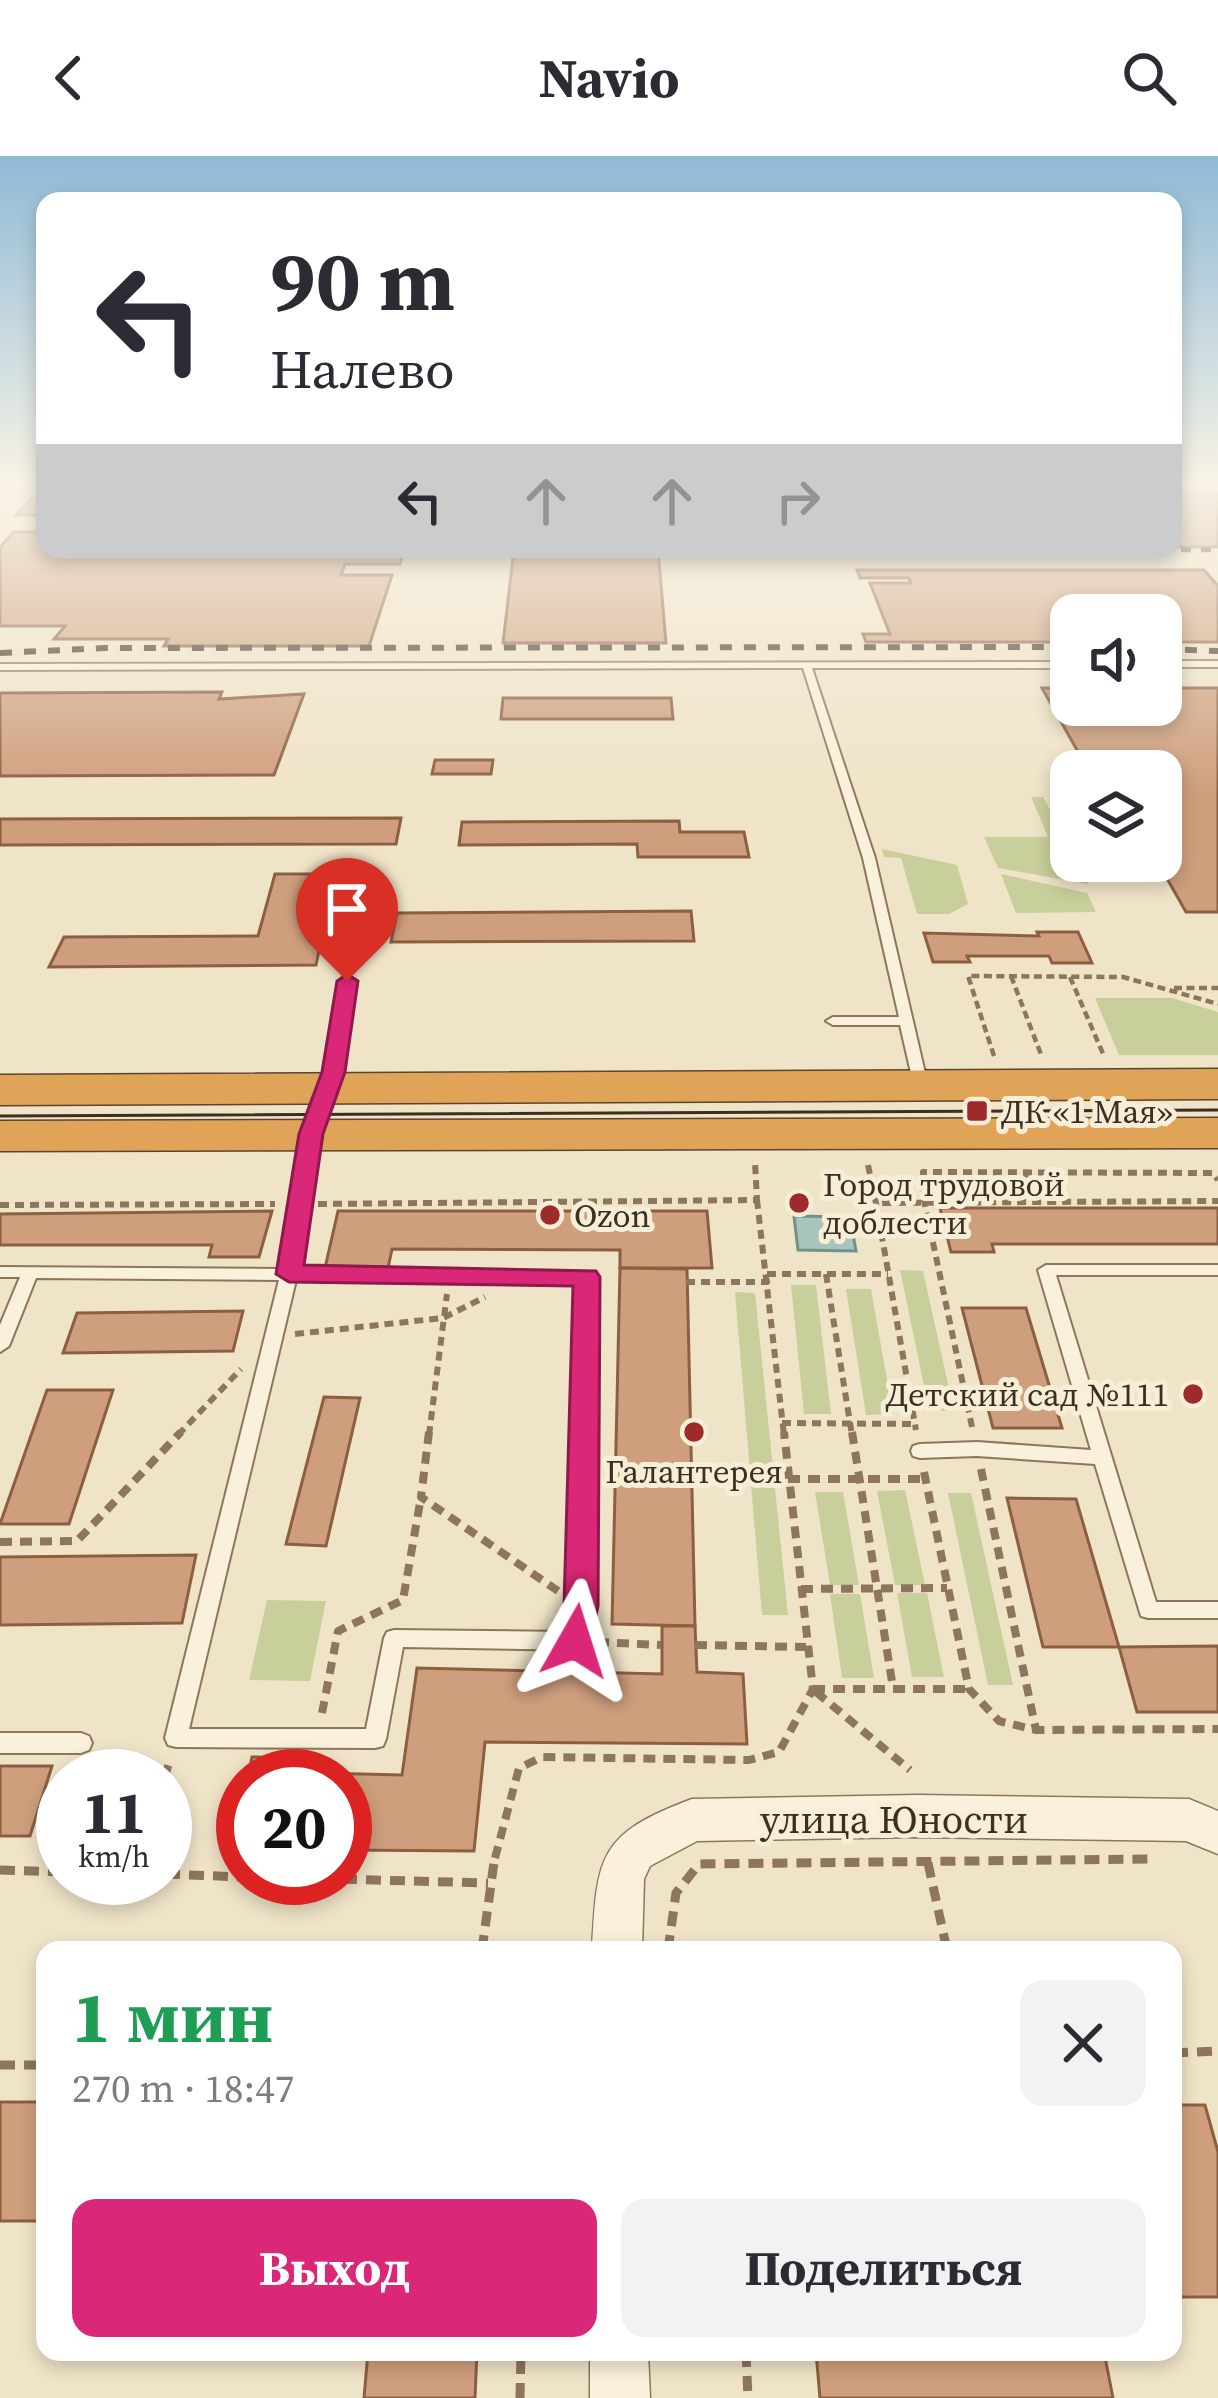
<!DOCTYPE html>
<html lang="ru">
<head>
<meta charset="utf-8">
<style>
  body { margin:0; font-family:"Source Serif 4",serif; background:#f2f2f3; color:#2b2b33; height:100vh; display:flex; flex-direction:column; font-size:45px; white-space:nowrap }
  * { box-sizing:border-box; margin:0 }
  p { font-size:39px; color:#7c7c81 }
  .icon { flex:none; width:66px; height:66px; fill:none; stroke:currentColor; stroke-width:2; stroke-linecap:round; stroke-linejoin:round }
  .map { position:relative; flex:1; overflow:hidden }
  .panel { position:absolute; left:36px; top:1785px; width:1146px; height:420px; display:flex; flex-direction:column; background:#fff; border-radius:24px; box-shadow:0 6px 18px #0003 }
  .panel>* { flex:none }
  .hud { position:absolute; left:36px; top:36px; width:1146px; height:366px; border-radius:24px; box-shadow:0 6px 18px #0003; background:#fff; color:#2b2b33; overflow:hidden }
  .controls { position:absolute; left:1050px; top:438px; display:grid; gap:24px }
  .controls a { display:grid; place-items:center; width:132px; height:132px; border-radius:24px; background:#fff; box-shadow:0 6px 18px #0003; font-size:60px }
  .speed { position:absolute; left:36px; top:1593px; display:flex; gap:24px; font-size:60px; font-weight:700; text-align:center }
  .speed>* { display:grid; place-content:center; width:156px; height:156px; border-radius:50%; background:#fff; box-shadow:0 6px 18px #0003; line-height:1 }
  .speed small { font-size:30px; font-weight:400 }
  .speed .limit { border:18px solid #d22; background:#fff; color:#111 }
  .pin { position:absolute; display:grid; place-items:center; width:102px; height:102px; color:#fff; margin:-123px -51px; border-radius:50% 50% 50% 0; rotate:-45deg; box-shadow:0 0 12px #0007 }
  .pin .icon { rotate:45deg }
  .me { position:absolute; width:132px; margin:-66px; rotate:6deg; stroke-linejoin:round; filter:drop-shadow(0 0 9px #0008) }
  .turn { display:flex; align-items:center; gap:42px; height:252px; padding:0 36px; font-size:54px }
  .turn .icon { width:156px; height:156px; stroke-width:2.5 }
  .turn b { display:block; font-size:84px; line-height:102px }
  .lanes { display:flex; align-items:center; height:114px; padding:0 36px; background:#0003; justify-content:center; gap:60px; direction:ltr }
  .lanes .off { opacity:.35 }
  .round { display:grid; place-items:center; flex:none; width:126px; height:126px; border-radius:24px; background:#f2f2f3 }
  .head { display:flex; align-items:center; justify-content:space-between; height:204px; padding:0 36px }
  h1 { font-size:72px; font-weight:700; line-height:90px; color:#1e9e55 }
  .cta { display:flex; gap:24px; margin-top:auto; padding:24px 36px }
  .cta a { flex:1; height:138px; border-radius:24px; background:#db2777; color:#fff; font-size:48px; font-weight:700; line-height:138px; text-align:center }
  .cta a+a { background:#f2f2f3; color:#2b2b33 }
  header { display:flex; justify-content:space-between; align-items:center; height:156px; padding:0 36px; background:#fff; font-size:54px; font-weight:700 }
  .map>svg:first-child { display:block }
</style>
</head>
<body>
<header><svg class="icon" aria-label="back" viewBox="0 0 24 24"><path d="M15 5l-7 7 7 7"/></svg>Navio<svg class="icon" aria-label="search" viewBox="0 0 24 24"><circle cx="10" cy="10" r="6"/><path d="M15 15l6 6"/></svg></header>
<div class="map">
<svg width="1218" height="2242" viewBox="0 0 1218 2242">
  <rect width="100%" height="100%" fill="#f0e4c8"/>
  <g fill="#c9cf9b">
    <polygon points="1031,641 1043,641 1071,691 1071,705 1077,705 1088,728 998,712 984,681 1048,681"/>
    <polygon points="882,693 957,709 968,748 949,758 917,758 901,702 884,701"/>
    <polygon points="1001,718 1087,737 1096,756 1016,757"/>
    <polygon points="1095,842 1172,842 1218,856 1218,899 1119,899"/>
    <polygon points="900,1114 923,1115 954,1255 929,1254"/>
    <polygon points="791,1129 816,1129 831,1258 804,1258"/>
    <polygon points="846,1133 871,1133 893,1258 866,1259"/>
    <polygon points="735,1136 755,1137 788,1459 762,1459"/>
    <polygon points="905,1334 925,1429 895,1429 877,1335"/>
    <polygon points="815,1336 843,1336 859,1429 830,1429"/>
    <polygon points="948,1337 971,1337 1013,1529 988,1529"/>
    <polygon points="897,1437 927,1437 944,1521 912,1521"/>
    <polygon points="830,1438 860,1438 874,1522 842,1522"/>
    <polygon points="267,1444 326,1445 310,1525 249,1524"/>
  </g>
  <polygon fill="#a9c4bc" stroke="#6f938a" stroke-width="3" points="794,1060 850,1061 856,1095 798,1094"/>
  <g fill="#cf9f7d" stroke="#8d5f41" stroke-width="3">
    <polygon points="45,329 45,359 16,359"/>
    <rect x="1173" y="338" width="45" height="53"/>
    <polygon points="14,376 45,376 45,393 405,393 400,408 345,408 341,419 392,419 369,490 164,490 168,483 54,483 65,470 0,470 0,391"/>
    <polygon points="514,393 658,394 666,487 503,487"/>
    <polygon points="857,414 1204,414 1218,430 1218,486 1161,486 1161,459 1071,459 1071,486 866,486 863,478 890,478 870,427 911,427 909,422 860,422"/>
    <polygon points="1042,532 1071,532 1071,549 1161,549 1161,532 1218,532 1218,756 1186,756 1157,705 1161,705 1161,615 1086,610"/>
    <polygon points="222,536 219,543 304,538 274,619 0,620 0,537"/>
    <polygon points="503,542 671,542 673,563 501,563"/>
    <polygon points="435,604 493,604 491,618 432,618"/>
    <polygon points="401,662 396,688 0,689 0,663"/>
    <polygon points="679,665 680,676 744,676 749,701 638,701 637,688 459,689 462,666"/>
    <polygon points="275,718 335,718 316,809 49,811 64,781 258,780"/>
    <polygon points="691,755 694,785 391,786 397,757"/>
    <polygon points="1037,776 1078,776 1092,807 1052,807 1049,800 967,800 970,806 933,806 924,777 1039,780"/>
    <polygon points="940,1052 1218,1052 1218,1088 992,1088 994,1096 951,1096"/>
    <polygon points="272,1055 259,1101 209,1101 212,1089 0,1089 0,1058"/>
    <polygon points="338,1055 707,1055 712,1112 620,1112 620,1094 392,1093 388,1112 325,1112"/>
    <polygon points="620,1112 687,1113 695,1470 612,1468"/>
    <polygon points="962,1152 1026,1152 1062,1272 993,1272"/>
    <polygon points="243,1155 233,1195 63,1197 77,1157"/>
    <polygon points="47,1234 113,1234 69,1368 0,1368"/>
    <polygon points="324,1241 360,1242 326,1390 286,1388"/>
    <polygon points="1007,1342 1076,1343 1119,1491 1043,1491"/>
    <polygon points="196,1399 182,1467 0,1469 0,1401"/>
    <polygon points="662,1470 695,1470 697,1516 743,1518 747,1588 485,1586 474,1695 345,1694 345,1620 248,1620 252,1601 324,1602 322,1617 402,1619 417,1512 662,1518"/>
    <polygon points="1218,1490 1218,1556 1137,1556 1119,1491"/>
    <polygon points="0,1610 52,1610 30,1680 0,1680"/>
    <rect x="0" y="1946" width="45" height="119"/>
    <polygon points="1173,1949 1205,1949 1218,1996 1218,2141 1173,2141"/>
    <polygon points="368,2196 477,2196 475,2242 364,2242"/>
    <polygon points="816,2196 1104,2196 1113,2242 820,2242"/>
  </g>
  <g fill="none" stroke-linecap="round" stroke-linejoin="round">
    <g stroke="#8d765c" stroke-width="4">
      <g id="lane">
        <rect x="1161" y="505" width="57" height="6"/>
        <polygon points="1071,506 1071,512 812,512 875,702 928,930 921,934 914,930 900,869 833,869 826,865 833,861 899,861 863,702 803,512 0,514 0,508"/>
        <path d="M347,821L353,825L340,916L318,978L298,1113L593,1117L595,1121L591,1451L582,1491L575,1494L403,1491L386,1583L383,1590L375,1592L176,1591L168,1589L165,1582L279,1124L36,1122L9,1190L0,1196V1169L20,1121H0V1111L281,1113L304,978L326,916L341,825ZM296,1124L579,1126L571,1451L566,1476L394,1474L387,1476L384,1482L366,1573H189Z"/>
        <polygon points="1046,1109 1218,1109 1218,1119 1056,1119 1156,1446 1218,1446 1218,1462 1148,1462 1141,1460 1095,1308 977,1300 920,1302 913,1300 911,1295 913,1290 920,1288 977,1286 1091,1294 1038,1114"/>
        <polygon points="0,1577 81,1577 89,1580 92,1587 89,1594 81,1597 0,1597"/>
      </g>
    </g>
    <g stroke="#8d765c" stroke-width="3">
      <g id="street">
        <path d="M918,1639L1189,1643L1218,1655V1698L1186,1685L918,1681L697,1685L650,1710L644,1723L642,1794H592C597,1700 598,1678 692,1643Z"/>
        <polygon points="590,2196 648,2196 650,2242 590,2242"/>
      </g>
    </g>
    <g stroke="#5b4430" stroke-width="3">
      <g id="highway">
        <polygon points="1218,913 1218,943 0,949 0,919"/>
        <polygon points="1218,962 1218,992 0,995 0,965"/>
      </g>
    </g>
    <g stroke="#8d765c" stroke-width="4.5" stroke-dasharray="8 4.5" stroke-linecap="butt">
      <polyline points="1011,820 1042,901"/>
      <polyline points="1070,821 1104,900"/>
      <polyline points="1174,832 1218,832"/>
      <polyline points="994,900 968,820 1123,821 1218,848"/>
    </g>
    <g stroke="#8d765c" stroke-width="6" stroke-dasharray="9 6" stroke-linecap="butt">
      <polyline points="868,1009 876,1047 1218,1045"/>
      <polyline points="1025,1019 1033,1044"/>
      <polyline points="757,1044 784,1279"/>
      <polyline points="876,1047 916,1274"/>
      <polyline points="318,1048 757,1044 755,1006"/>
      <polyline points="0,1049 275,1048"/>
      <polyline points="826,1118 852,1279"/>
      <polyline points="686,1126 767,1126 766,1118 888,1118"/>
      <polyline points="295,1178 443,1162 485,1141"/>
      <polyline points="782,1267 915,1268"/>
      <polyline points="972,1271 924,1044 923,1016 1213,1017 1218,1024"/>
      <polyline points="178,1279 241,1213"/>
      <polyline points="429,1279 447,1138"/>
    </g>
    <g stroke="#8d765c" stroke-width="8" stroke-dasharray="12 8" stroke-linecap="butt">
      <polyline points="429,1276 421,1341 558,1435"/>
      <polyline points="852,1276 893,1532"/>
      <polyline points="981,1313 1036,1574"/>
      <polyline points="924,1316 969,1533 999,1565 1036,1574 1218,1573"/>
      <polyline points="788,1323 926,1323"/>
      <polyline points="0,1386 77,1385 181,1276"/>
      <polyline points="801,1433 947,1432"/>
      <polyline points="597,1486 661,1489"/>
      <polyline points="695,1489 806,1491"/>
      <polyline points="813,1533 969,1533"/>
      <polyline points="816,1536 910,1614"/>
      <polyline points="322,1557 338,1475 403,1444 421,1341"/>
      <polyline points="165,1621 170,1603"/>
      <polyline points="495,1702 519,1612 542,1601 749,1604 779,1596 813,1533 784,1276"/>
    </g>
    <g stroke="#8d765c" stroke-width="9" stroke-dasharray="15 9" stroke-linecap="butt">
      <polyline points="928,1707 947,1794"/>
      <polyline points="0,1714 63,1716"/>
      <polyline points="165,1718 243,1721"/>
      <polyline points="294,1722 488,1727"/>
      <polyline points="482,1794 495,1699"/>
      <polyline points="668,1794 676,1737 699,1708 1148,1703"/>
      <polyline points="1173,1897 1218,1895"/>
      <polyline points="0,1909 45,1909"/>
      <polyline points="746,2196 748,2242"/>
      <polyline points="520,2242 521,2196"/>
    </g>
    <use href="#lane" fill="#faf1dc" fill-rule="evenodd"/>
    <use href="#street" fill="#faf1dc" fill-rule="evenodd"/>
    <use href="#highway" fill="#e0a458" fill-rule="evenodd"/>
    <polyline stroke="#3d2e20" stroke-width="3" points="0,960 1218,954"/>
    <polyline stroke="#3d2e20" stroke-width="4.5" stroke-dasharray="10 10" stroke-linecap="butt" points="801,395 1218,394"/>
    <g stroke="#3d2e20" stroke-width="6" stroke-dasharray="12 12" stroke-linecap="butt">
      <polyline points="1161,493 1218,495"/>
      <polyline points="0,497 105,492 1071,491"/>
    </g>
  </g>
  <linearGradient id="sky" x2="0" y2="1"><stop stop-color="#8fbad6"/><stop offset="0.51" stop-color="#f8f3e6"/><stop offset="1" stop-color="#f8f3e6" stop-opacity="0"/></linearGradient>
  <rect width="1218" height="639" fill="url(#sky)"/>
  <polygon fill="#db2777" stroke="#8e194d" stroke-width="3" points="347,818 358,825 345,916 323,978 304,1109 596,1115 600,1121 598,1450 588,1495 575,1499 563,1495 558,1485 564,1450 573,1130 289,1126 276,1118 299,978 322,916 337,825"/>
  <g fill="#9e2a2b" stroke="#f7eed8" stroke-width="4.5">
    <rect x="965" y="943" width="24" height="24" rx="6"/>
    <circle cx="799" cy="1047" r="12"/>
    <circle cx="550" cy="1059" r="12"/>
    <circle cx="1193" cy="1238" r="12"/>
    <circle cx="694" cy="1276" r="12"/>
  </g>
  <g text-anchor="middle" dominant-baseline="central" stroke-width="10" stroke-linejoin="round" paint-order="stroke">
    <g font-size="33" fill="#3d2e20" stroke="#f7eed8" text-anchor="start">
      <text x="1001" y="955">ДК «1 Мая»</text>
      <text x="823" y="1028">Город трудовой<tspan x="823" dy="38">доблести</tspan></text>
      <text x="574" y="1059">Ozon</text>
      <text x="1169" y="1238" text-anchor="end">Детский сад №111</text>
      <text x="694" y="1315" text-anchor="middle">Галантерея</text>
    </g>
    <g font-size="39" fill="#3d2e20" stroke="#f7eed8">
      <text x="894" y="1663">улица Юности</text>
    </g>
  </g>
</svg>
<div class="controls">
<a><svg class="icon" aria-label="sound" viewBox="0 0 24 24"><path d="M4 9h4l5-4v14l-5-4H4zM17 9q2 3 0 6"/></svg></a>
<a><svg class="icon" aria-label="layers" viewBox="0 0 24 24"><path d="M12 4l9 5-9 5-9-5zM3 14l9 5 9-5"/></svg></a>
</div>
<div class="speed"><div>11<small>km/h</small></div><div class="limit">20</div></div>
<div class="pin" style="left:347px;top:825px;background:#d93025"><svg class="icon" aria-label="arrive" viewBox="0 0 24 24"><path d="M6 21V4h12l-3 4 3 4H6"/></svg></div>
<svg class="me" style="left:575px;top:1485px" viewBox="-20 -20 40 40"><path d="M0-17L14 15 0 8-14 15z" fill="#db2777" stroke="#fff" stroke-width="4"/></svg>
<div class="hud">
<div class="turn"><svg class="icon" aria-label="left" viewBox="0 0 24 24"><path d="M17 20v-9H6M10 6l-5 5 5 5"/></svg><div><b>90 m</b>Налево</div></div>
<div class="lanes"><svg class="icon" aria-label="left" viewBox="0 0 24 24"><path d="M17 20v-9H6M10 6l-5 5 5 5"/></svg><svg class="icon off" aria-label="ahead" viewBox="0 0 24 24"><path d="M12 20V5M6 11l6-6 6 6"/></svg><svg class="icon off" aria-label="ahead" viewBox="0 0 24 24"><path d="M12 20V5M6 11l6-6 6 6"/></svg><svg class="icon off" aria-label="right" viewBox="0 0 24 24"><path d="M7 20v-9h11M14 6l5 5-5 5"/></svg></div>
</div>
<section class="panel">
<div class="head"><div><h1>1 мин</h1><p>270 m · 18:47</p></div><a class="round"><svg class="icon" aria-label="close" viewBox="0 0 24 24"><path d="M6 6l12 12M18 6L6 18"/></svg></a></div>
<div class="cta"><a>Выход</a><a>Поделиться</a></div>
</section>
</div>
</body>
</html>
